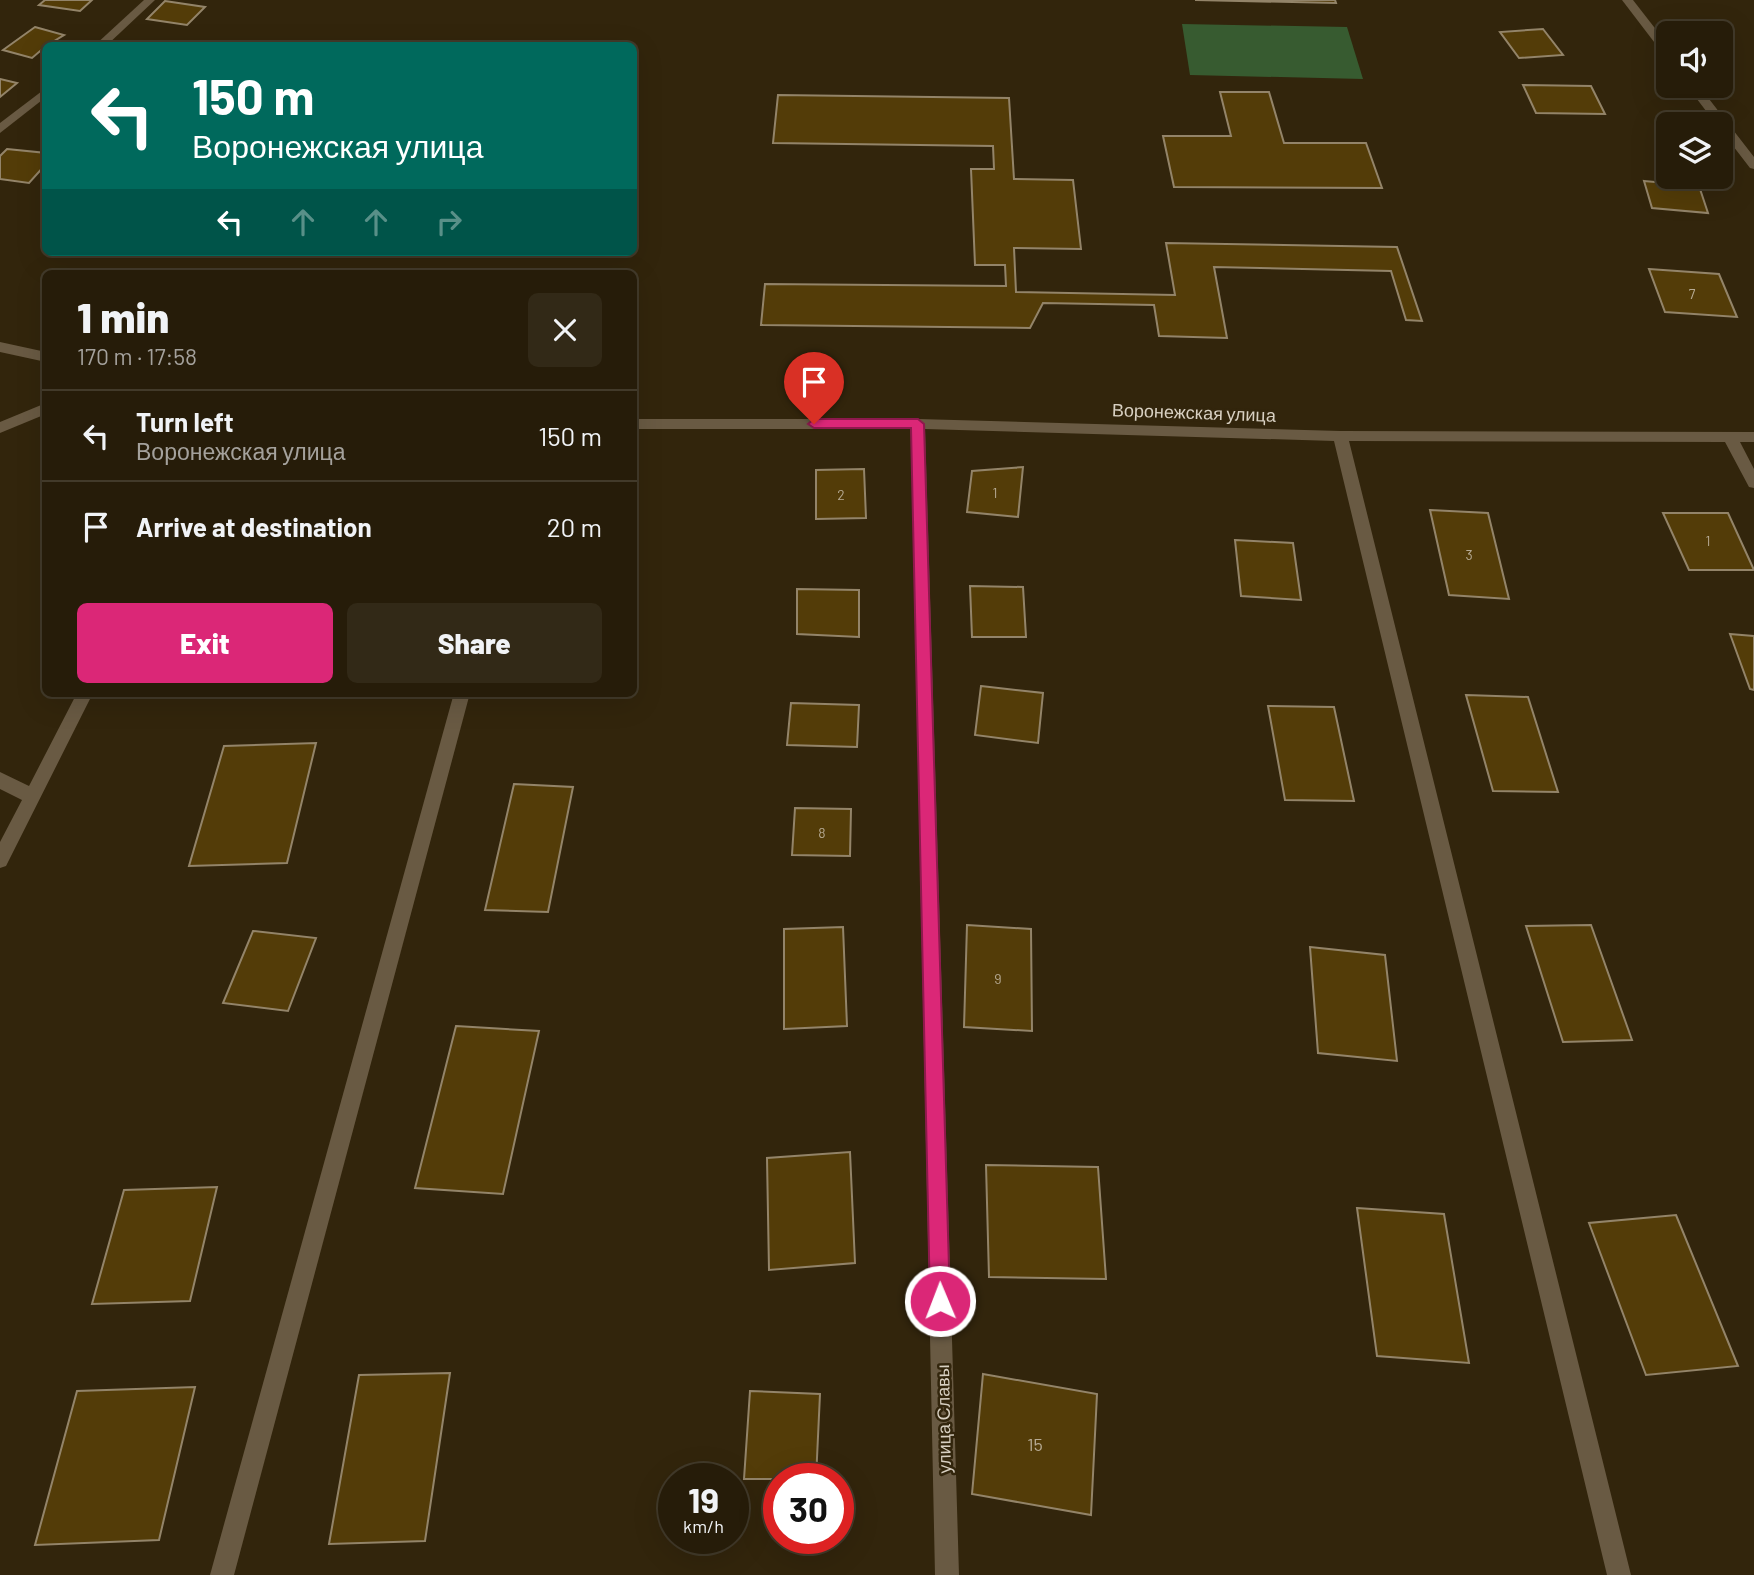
<!DOCTYPE html>
<html lang="en">
<head>
<meta charset="utf-8">
<style>
  body { margin:0; font-family:Barlow,sans-serif; background:#322917; color:#f1f3f6; height:100vh; display:flex; flex-direction:column; font-size:26px; white-space:nowrap }
  * { box-sizing:border-box; margin:0 }
  p { font-size:23px; color:#a4a19c }
  .icon { flex:none; width:38px; height:38px; fill:none; stroke:currentColor; stroke-width:2; stroke-linecap:round; stroke-linejoin:round }
  .map { position:relative; flex:1; overflow:hidden }
  .sheet { position:absolute; left:42px; top:270px; width:595px; height:427px; display:flex; flex-direction:column; background:#261c09; border-radius:10px; box-shadow:0 7px 28px #0002,0 0 0 2px #423a2a }
  .sheet>* { flex:none }
  .hud { position:absolute; left:42px; top:42px; width:595px; height:214px; border-radius:10px; box-shadow:0 7px 28px #0002,0 0 0 2px #423a2a; background:#00695c; color:#fff; overflow:hidden }
  .buttons { position:absolute; left:1656px; top:21px; display:grid; gap:14px }
  .buttons a { display:grid; place-items:center; width:77px; height:77px; border-radius:10px; background:#261c09; box-shadow:0 7px 28px #0002,0 0 0 2px #423a2a; font-size:35px }
  .speed { position:absolute; left:658px; top:1463px; display:flex; gap:14px; font-size:35px; font-weight:700; text-align:center }
  .speed>* { display:grid; place-content:center; width:91px; height:91px; border-radius:50%; background:#261c09; box-shadow:0 7px 28px #0002,0 0 0 2px #423a2a; line-height:1 }
  .speed small { font-size:18px; font-weight:400 }
  .speed .limit { border:10px solid #d22; background:#fff; color:#111 }
  .pin { position:absolute; display:grid; place-items:center; width:60px; height:60px; color:#fff; margin:-72px -30px; border-radius:50% 50% 50% 0; rotate:-45deg; box-shadow:0 0 7px #0007 }
  .pin .icon { rotate:45deg }
  .me { position:absolute; width:77px; margin:-38px; rotate:359deg; stroke-linejoin:round; filter:drop-shadow(0 0 5px #0008) }
  .turn { display:flex; align-items:center; gap:24px; height:147px; padding:0 35px; font-size:32px }
  .turn .icon { width:91px; height:91px; stroke-width:2.5 }
  .turn b { display:block; font-size:49px; line-height:60px }
  .lanes { display:flex; align-items:center; height:66px; padding:0 35px; background:#0003; justify-content:center; gap:35px; direction:ltr }
  .lanes .off { opacity:.35 }
  .round { display:grid; place-items:center; flex:none; width:74px; height:74px; border-radius:10px; background:#322917 }
  .headline { display:flex; align-items:center; justify-content:space-between; height:119px; padding:0 35px }
  h1 { font-size:42px; font-weight:800; line-height:52px }
  .action { display:flex; gap:14px; margin-top:auto; padding:14px 35px }
  .action a { flex:1; height:80px; border-radius:10px; background:#db2777; color:#fff; font-size:28px; font-weight:800; line-height:80px; text-align:center }
  .action a+a { background:#322917; color:#f1f3f6 }
  ul { padding:0; list-style:none }
  li { display:flex; align-items:center; gap:21px; height:91px; padding:0 35px; border-top:2px solid #423a2a }
  li div { flex:1 }
  li b { display:block; font-size:26px }
  li em { font-style:normal }
  .map>svg:first-child { display:block }
</style>
</head>
<body>
<div class="map">
<svg width="1754" height="1575" viewBox="0 0 1754 1575">
  <rect width="100%" height="100%" fill="#32250c"/>
  <polygon fill="#375b30" points="1182,24 1347,27 1363,79 1190,75"/>
  <g fill="#533c08" stroke="#938469" stroke-width="2">
    <polygon points="45,0 92,0 80,11 39,5"/>
    <polygon points="1335,0 1336,3 1195,0"/>
    <polygon points="165,1 205,7 187,25 147,19"/>
    <polygon points="35,27 64,35 46,46 32,58 3,50"/>
    <polygon points="1543,29 1563,55 1519,58 1500,32"/>
    <polygon points="0,79 17,83 0,97"/>
    <polygon points="1523,85 1591,86 1605,114 1536,113"/>
    <polygon points="1220,92 1269,92 1284,143 1366,143 1382,188 1174,187 1163,136 1231,136"/>
    <polygon points="778,95 1009,98 1014,179 1073,180 1081,249 1014,248 1016,292 1175,295 1166,243 1397,247 1422,321 1406,320 1391,271 1214,267 1227,338 1159,336 1154,305 1043,303 1030,328 761,325 765,284 1006,286 1005,265 975,265 971,169 994,169 993,146 773,143"/>
    <polygon points="7,149 46,153 46,164 29,183 0,179 0,156"/>
    <polygon points="1644,181 1699,186 1708,213 1652,208"/>
    <polygon points="1649,269 1719,274 1737,317 1665,312"/>
    <polygon points="1023,467 1018,517 967,512 972,471"/>
    <polygon points="864,469 866,518 816,519 816,470"/>
    <polygon points="1430,510 1488,513 1509,599 1449,595"/>
    <polygon points="1663,513 1728,513 1754,570 1689,570"/>
    <polygon points="1235,540 1293,543 1301,600 1241,596"/>
    <polygon points="970,586 1023,587 1026,637 972,637"/>
    <polygon points="797,589 859,590 859,637 797,634"/>
    <polygon points="1730,634 1754,636 1754,690 1750,689"/>
    <polygon points="981,686 1043,693 1038,743 975,735"/>
    <polygon points="1466,695 1528,697 1558,792 1493,791"/>
    <polygon points="791,703 859,705 857,747 787,745"/>
    <polygon points="1268,706 1334,707 1354,801 1285,800"/>
    <polygon points="316,743 287,863 189,866 224,746"/>
    <polygon points="514,784 573,787 548,912 485,910"/>
    <polygon points="795,808 851,809 850,856 792,855"/>
    <polygon points="967,925 1031,929 1032,1031 964,1027"/>
    <polygon points="1591,925 1632,1040 1563,1042 1526,926"/>
    <polygon points="843,927 847,1026 784,1029 784,929"/>
    <polygon points="253,931 316,938 288,1011 223,1003"/>
    <polygon points="1310,947 1385,955 1397,1061 1318,1053"/>
    <polygon points="456,1026 539,1031 503,1194 415,1188"/>
    <polygon points="850,1152 855,1263 769,1270 767,1158"/>
    <polygon points="986,1165 1098,1167 1106,1279 989,1277"/>
    <polygon points="217,1187 190,1301 92,1304 124,1190"/>
    <polygon points="1357,1208 1444,1214 1469,1363 1377,1356"/>
    <polygon points="1676,1215 1738,1366 1646,1375 1589,1223"/>
    <polygon points="450,1373 425,1541 329,1544 359,1375"/>
    <polygon points="983,1374 1097,1394 1091,1515 972,1494"/>
    <polygon points="195,1387 159,1540 35,1545 77,1391"/>
    <polygon points="750,1391 820,1394 816,1479 744,1479"/>
  </g>
  <g fill="none" stroke-linecap="round" stroke-linejoin="round">
    <g fill="#695a43" fill-rule="evenodd">
      <polygon points="144,0 155,0 106,46 94,46"/>
      <polygon points="1622,0 1633,0 1668,45 1668,56 1664,55"/>
      <polygon points="1687,86 1699,86 1754,157 1754,169 1750,168 1720,129 1720,124 1716,124"/>
      <polygon points="46,88 46,97 0,133 0,123"/>
      <polygon points="0,342 46,352 46,362 0,352"/>
      <polygon points="46,403 46,414 0,433 0,422"/>
      <polygon points="634,419 918,419 1340,431 1754,432 1754,442 1740,442 1754,469 1754,488 1749,487 1725,442 1349,441 1631,1575 1607,1575 1334,441 925,429 959,1575 935,1575 911,429 634,429"/>
      <polygon points="77,693 93,693 6,866 0,868 0,842 22,800 0,789 0,772 29,786"/>
      <polygon points="454,693 470,693 234,1575 210,1575"/>
    </g>
  </g>
  <polygon fill="#db2777" stroke="#8e194d" stroke-width="2" points="814,419 918,419 924,424 950,1301 947,1308 940,1311 933,1308 930,1301 911,428 814,428 808,424"/>
  <g text-anchor="middle" dominant-baseline="central" stroke-width="5" stroke-linejoin="round" paint-order="stroke">
    <g font-size="14" fill="#b7ab94">
      <text x="1692" y="293">7</text>
      <text x="995" y="492">1</text>
      <text x="841" y="494">2</text>
      <text x="1708" y="540">1</text>
      <text x="1469" y="554">3</text>
      <text x="822" y="832">8</text>
      <text x="998" y="978">9</text>
    </g>
    <g font-size="18" fill="#d8d0c2" stroke="#32250c">
      <text transform="translate(1194 412) rotate(2)">Воронежская улица</text>
      <text transform="translate(943 1419) rotate(-91)">улица Славы</text>
    </g>
    <g font-size="18" fill="#b7ab94">
      <text x="1035" y="1444">15</text>
    </g>
  </g>
</svg>
<div class="buttons">
<a><svg class="icon" aria-label="sound" viewBox="0 0 24 24"><path d="M4 9h4l5-4v14l-5-4H4zM17 9q2 3 0 6"/></svg></a>
<a><svg class="icon" aria-label="layers" viewBox="0 0 24 24"><path d="M12 4l9 5-9 5-9-5zM3 14l9 5 9-5"/></svg></a>
</div>
<div class="speed"><div>19<small>km/h</small></div><div class="limit">30</div></div>
<div class="pin" style="left:814px;top:424px;background:#d93025"><svg class="icon" aria-label="arrive" viewBox="0 0 24 24"><path d="M6 21V4h12l-3 4 3 4H6"/></svg></div>
<svg class="me" style="left:940px;top:1301px" viewBox="-20 -20 40 40"><circle r="17" fill="#db2777" stroke="#fff" stroke-width="3"/><path d="M0-11L8 9 0 5-8 9z" fill="#fff"/></svg>
<div class="hud">
<div class="turn"><svg class="icon" aria-label="left" viewBox="0 0 24 24"><path d="M17 20v-9H6M10 6l-5 5 5 5"/></svg><div><b>150 m</b>Воронежская улица</div></div>
<div class="lanes"><svg class="icon" aria-label="left" viewBox="0 0 24 24"><path d="M17 20v-9H6M10 6l-5 5 5 5"/></svg><svg class="icon off" aria-label="ahead" viewBox="0 0 24 24"><path d="M12 20V5M6 11l6-6 6 6"/></svg><svg class="icon off" aria-label="ahead" viewBox="0 0 24 24"><path d="M12 20V5M6 11l6-6 6 6"/></svg><svg class="icon off" aria-label="right" viewBox="0 0 24 24"><path d="M7 20v-9h11M14 6l5 5-5 5"/></svg></div>
</div>
<section class="sheet">
<div class="headline"><div><h1>1 min</h1><p>170 m · 17:58</p></div><a class="round"><svg class="icon" aria-label="close" viewBox="0 0 24 24"><path d="M6 6l12 12M18 6L6 18"/></svg></a></div>
<ul>
<li><svg class="icon" aria-label="left" viewBox="0 0 24 24"><path d="M17 20v-9H6M10 6l-5 5 5 5"/></svg><div><b>Turn left</b><p>Воронежская улица</p></div><em>150 m</em></li>
<li><svg class="icon" aria-label="arrive" viewBox="0 0 24 24"><path d="M6 21V4h12l-3 4 3 4H6"/></svg><div><b>Arrive at destination</b></div><em>20 m</em></li>
</ul>
<div class="action"><a>Exit</a><a>Share</a></div>
</section>
</div>
</body>
</html>
